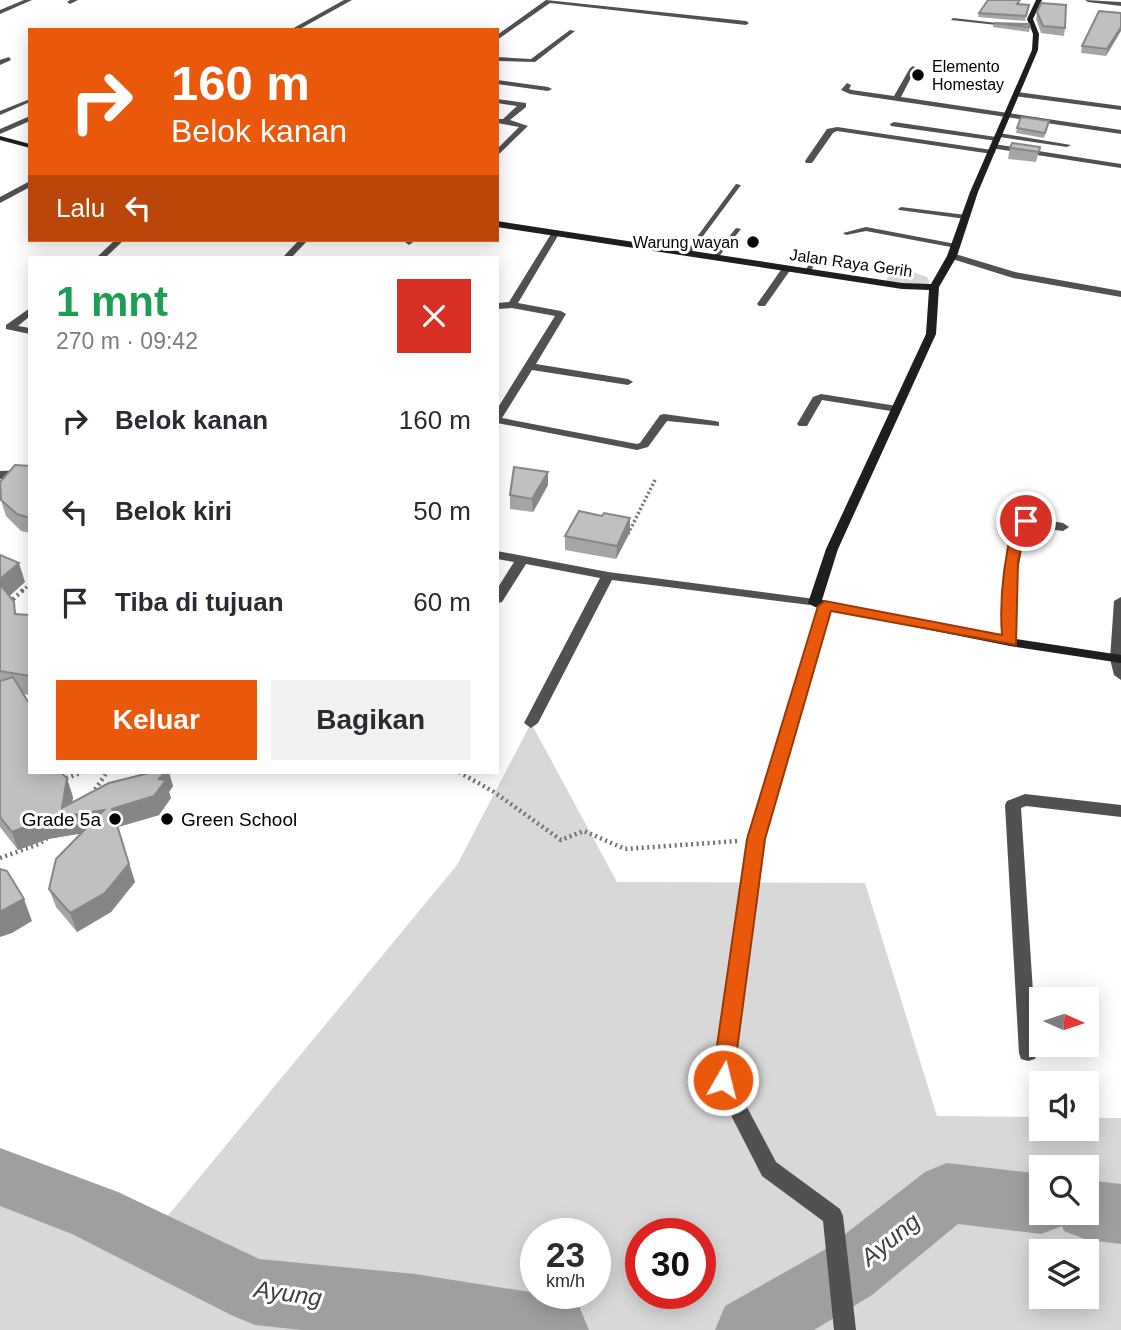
<!DOCTYPE html>
<html lang="id">
<head>
<meta charset="utf-8">
<style>
  body { margin:0; font-family:Helvetica,sans-serif; background:#f2f2f3; color:#2b2b33; height:100vh; display:flex; flex-direction:column; font-size:26px; white-space:nowrap }
  * { box-sizing:border-box; margin:0 }
  p { font-size:23px; color:#7c7c81 }
  .icon { flex:none; width:38px; height:38px; fill:none; stroke:currentColor; stroke-width:2; stroke-linecap:round; stroke-linejoin:round }
  .map { position:relative; flex:1; overflow:hidden }
  .panel { position:absolute; left:28px; top:256px; width:471px; height:518px; display:flex; flex-direction:column; background:#fff; border-radius:0px; box-shadow:0 4px 18px #0003 }
  .panel>* { flex:none }
  .hud { position:absolute; left:28px; top:28px; width:471px; height:214px; border-radius:0px; box-shadow:0 4px 18px #0003; background:#ea580c; color:#fff; overflow:hidden }
  .needle { width:46px; rotate:93deg }
  .fabs { position:absolute; left:1029px; top:987px; display:grid; gap:14px }
  .fabs a { display:grid; place-items:center; width:70px; height:70px; border-radius:0px; background:#fff; box-shadow:0 4px 18px #0003; font-size:35px }
  .speed { position:absolute; left:520px; top:1218px; display:flex; gap:14px; font-size:35px; font-weight:700; text-align:center }
  .speed>* { display:grid; place-content:center; width:91px; height:91px; border-radius:50%; background:#fff; box-shadow:0 4px 18px #0003; line-height:1 }
  .speed small { font-size:18px; font-weight:400 }
  .speed .limit { border:10px solid #d22; background:#fff; color:#111 }
  .pin { position:absolute; display:grid; place-items:center; width:60px; height:60px; color:#fff; margin:-30px; border:4px solid #fff; border-radius:50%; box-shadow:0 2px 7px #0007 }
  .me { position:absolute; width:77px; margin:-38px; rotate:8deg; stroke-linejoin:round; filter:drop-shadow(0 0 5px #0008) }
  .turn { display:flex; align-items:center; gap:24px; height:147px; padding:0 28px; font-size:32px }
  .turn .icon { width:91px; height:91px; stroke-width:2.5 }
  .turn b { display:block; font-size:49px; line-height:60px }
  .then { display:flex; align-items:center; height:66px; padding:0 28px; background:#0003; gap:14px; font-size:26px }
  .round { display:grid; place-items:center; flex:none; width:74px; height:74px; border-radius:0px; background:#f2f2f3 }
  .summary { display:flex; align-items:center; justify-content:space-between; height:119px; padding:0 28px }
  h1 { font-size:42px; font-weight:600; line-height:52px; color:#1e9e55 }
  .button { display:flex; gap:14px; margin-top:auto; padding:14px 28px }
  .button a { flex:1; height:80px; border-radius:0px; background:#ea580c; color:#fff; font-size:28px; font-weight:600; line-height:80px; text-align:center }
  .button a+a { background:#f2f2f3; color:#2b2b33 }
  ul { padding:0; list-style:none }
  li { display:flex; align-items:center; gap:21px; height:91px; padding:0 28px }
  li div { flex:1 }
  li b { display:block; font-size:26px }
  li em { font-style:normal }
  .map>svg:first-child { display:block }
</style>
</head>
<body>
<div class="map">
<svg width="1121" height="1330" viewBox="0 0 1121 1330">
  <rect width="100%" height="100%" fill="#fff"/>
  <g fill="#d8d8d8" fill-rule="evenodd">
    <polygon points="910,271 927,277 930,283 909,289 886,281 890,273"/>
    <path d="M531,723L617,882L865,883L937,1116L1041,1117V1129H1087V1118H1121V1330H0V1196L147,1241L457,865ZM1041,1167H1087V1213H1041ZM536,1234H595V1293H536ZM640,1234H700V1293H640ZM1041,1251H1087V1297H1041Z"/>
  </g>
  <g fill="none" stroke-linecap="round" stroke-linejoin="round">
    <g fill="#9f9f9f" fill-rule="evenodd">
      <polygon points="0,1148 118,1192 259,1259 415,1274 555,1296 579,1306 589,1330 302,1330 255,1325 231,1315 72,1234 0,1206"/>
      <polygon points="947,1163 1041,1174 1041,1213 1087,1213 1087,1180 1121,1184 1121,1244 1087,1240 1064,1231 1062,1226 1041,1234 958,1224 872,1295 814,1330 715,1330 725,1306 826,1249 925,1172"/>
    </g>
    <g stroke="#737373" stroke-width="3.5" stroke-dasharray="2 2.5" stroke-linecap="butt">
      <polyline points="628,534 655,480"/>
      <polyline points="22,591 30,584"/>
    </g>
    <g stroke="#737373" stroke-width="4.5" stroke-dasharray="2 3.5" stroke-linecap="butt">
      <polyline points="9,603 24,589"/>
      <polyline points="459,772 494,792 561,840 584,831 625,849 738,841"/>
      <polyline points="61,780 83,772"/>
      <polyline points="92,794 107,772"/>
      <polyline points="0,858 39,844 49,837"/>
    </g>
    <g fill="#515151" fill-rule="evenodd">
      <polygon points="953,18 1006,24 1008,25 1006,26 951,20"/>
      <polygon points="30,99 30,102 0,115 0,111"/>
      <polygon points="736,184 741,185 689,255 685,255 685,253"/>
      <polygon points="901,207 966,215 969,217 966,219 899,210 898,209"/>
      <polygon points="866,227 956,244 959,246 956,248 866,231 846,235 843,233"/>
      <polygon points="736,228 741,229 717,259 713,259 713,257"/>
      <polygon points="817,253 822,254 809,273 805,273 804,272"/>
    </g>
    <g fill="#515151" fill-rule="evenodd">
      <polygon points="24,0 32,0 0,14 0,10"/>
      <polygon points="70,0 78,0 70,4 67,2"/>
      <polygon points="344,0 352,0 298,30 290,30"/>
      <polygon points="546,0 746,21 749,23 746,25 550,3 497,40 497,35"/>
      <polygon points="1085,0 1121,2 1121,6 1088,2"/>
      <polygon points="570,30 575,31 535,62 497,61 497,57 531,59"/>
      <polygon points="9,57 11,60 0,65 0,60"/>
      <polygon points="913,66 916,68 901,97 1121,130 1121,134 850,94 841,90 847,83 851,85 849,89 852,90 894,96 910,68"/>
      <polygon points="497,80 548,87 552,89 548,91 497,84"/>
      <polygon points="1017,92 1121,106 1121,110 1014,96"/>
      <polygon points="497,99 526,103 526,107 510,120 528,126 497,156 497,149 519,127 497,123 497,119 503,119 517,106 497,103"/>
      <polygon points="30,116 30,121 0,134 0,129"/>
      <polygon points="894,122 996,137 996,133 999,133 1071,145 1067,147 1000,137 1000,141 997,141 891,126 890,124"/>
      <polygon points="837,127 992,150 996,152 992,154 837,131 833,133 812,163 806,163 805,161 827,129"/>
      <polygon points="994,144 1121,164 1121,168 991,148 990,146"/>
      <polygon points="30,181 30,187 0,203 0,197"/>
      <polygon points="555,231 559,234 518,303 561,311 566,314 536,364 628,379 633,382 628,385 532,370 502,418 637,444 640,443 660,415 664,414 715,421 719,422 719,426 667,421 648,447 637,450 497,423 497,409 555,316 512,308 497,309 497,303 509,302 551,234"/>
      <polygon points="115,240 124,240 106,257 97,257"/>
      <polygon points="299,240 308,240 292,257 283,257"/>
      <polygon points="406,240 416,240 409,245 405,242"/>
      <polygon points="952,253 1015,272 1121,291 1121,297 1013,278 949,258 947,256"/>
      <polygon points="783,267 791,269 765,306 759,306 757,304"/>
      <polygon points="30,308 30,316 18,326 30,328 30,334 6,329 6,325"/>
      <polygon points="821,394 897,406 902,409 897,412 822,400 807,426 799,426 797,424 813,397"/>
      <polygon points="30,470 30,478 0,479 0,471"/>
      <path d="M1026,517L1063,523L1069,527L1063,531L1026,526L1016,582L1017,642L1010,646L1003,642C1000,602 1004,563 1014,524Z"/>
      <polygon points="497,551 608,572 815,599 822,603 830,603 832,606 764,839 732,1079 776,1162 840,1209 843,1216 856,1330 834,1330 823,1221 762,1176 713,1080 748,839 818,606 612,580 538,723 531,728 524,723 600,578 526,564 502,602 497,603 497,589 514,562 497,559"/>
      <polygon points="1121,597 1121,680 1114,675 1110,659 1114,601"/>
      <polygon points="1025,794 1121,805 1121,817 1026,806 1021,808 1037,1053 1035,1059 1028,1061 1021,1059 1019,1053 1005,805 1007,801"/>
    </g>
    <g fill="#1e1e1e" fill-rule="evenodd">
      <polygon points="1036,0 1042,0 1033,19 1039,34 1038,50 978,192 957,256 939,287 936,334 838,549 822,600 1010,638 1121,655 1121,663 1010,646 815,607 808,603 826,549 926,334 929,290 902,289 497,227 497,221 902,283 931,284 947,256 970,192 1032,50 1033,34 1027,19"/>
      <polygon points="0,136 30,144 30,148 0,140"/>
    </g>
  </g>
  <g fill="#a5a5a5">
    <polygon points="1019,5 1029,5 1025,21 978,17 979,13"/>
    <polygon points="1037,12 1065,28 1064,36 1041,33 1036,19"/>
    <polygon points="1121,13 1106,56 1081,53 1082,46"/>
    <polygon points="994,23 1030,27 1029,32 993,27"/>
    <polygon points="1049,121 1044,138 1016,133 1017,128"/>
    <polygon points="1040,147 1036,162 1008,159 1010,148"/>
    <polygon points="30,466 30,533 21,531 6,516 1,500"/>
    <polygon points="548,485 533,512 510,509 510,495"/>
    <polygon points="602,516 630,518 630,532 616,559 565,550 565,536"/>
    <polygon points="0,555 25,582 9,596 17,614 30,615 30,695 23,694 30,772 73,797 72,803 173,786 169,792 171,798 159,815 118,827 135,882 111,912 77,932 56,907 49,889 81,833 48,839 18,850 0,827"/>
  </g>
  <g fill="#868686">
    <polygon points="1121,27 1121,31 1106,56 1107,49"/>
    <polygon points="548,472 548,485 533,512 532,499"/>
    <polygon points="630,518 630,532 616,559 617,546"/>
    <polygon points="19,563 25,582 4,601 0,588 0,579"/>
    <polygon points="165,772 169,772 173,786 169,792 171,798 159,815 118,827 112,809 159,779"/>
    <polygon points="67,778 73,797 70,816 104,810 109,829 48,839 18,850 12,832 42,820 62,808"/>
    <polygon points="129,864 135,882 111,912 77,932 70,913"/>
    <polygon points="24,899 32,921 12,933 0,937 0,912"/>
  </g>
  <g fill="#c0c0c0" stroke="#868686" stroke-width="2">
    <polygon points="988,0 1020,0 1017,4 1029,5 1026,16 979,13"/>
    <polygon points="1041,3 1066,5 1065,28 1043,26 1037,12"/>
    <polygon points="1099,11 1121,13 1121,27 1107,49 1082,46"/>
    <polygon points="994,23 1029,24 1030,27"/>
    <polygon points="1021,117 1049,121 1045,133 1017,128"/>
    <polygon points="1012,143 1040,147 1039,152 1010,148"/>
    <polygon points="15,465 30,466 30,518 17,514 1,500 0,482"/>
    <polygon points="514,467 548,472 532,499 510,495"/>
    <polygon points="579,511 602,516 604,513 630,518 617,546 565,536"/>
    <polygon points="0,555 19,563 0,579"/>
    <polygon points="0,584 14,602 15,614 30,615 30,676 0,671"/>
    <polygon points="13,677 30,705 30,772 60,772 67,778 62,808 109,783 153,772 165,772 159,779 166,780 154,796 112,809 129,864 105,893 70,913 49,889 56,859 104,810 42,820 12,832 0,817 0,681"/>
    <polygon points="0,869 7,871 24,899 0,912"/>
  </g>
  <path fill="#ea580c" stroke="#983908" stroke-width="2" d="M1026,517L1033,521L1026,526L1018,562L1016,645L831,611L765,839L733,1080L730,1086L723,1089L715,1086L712,1080L747,839L818,606L825,601L1002,635C999,596 1004,561 1013,524Z"/>
  <g fill="#000" stroke="#fff" stroke-width="2.5">
    <circle cx="918" cy="75" r="7"/>
    <circle cx="753" cy="242" r="7"/>
    <circle cx="115" cy="819" r="7"/>
    <circle cx="167" cy="819" r="7"/>
  </g>
  <g text-anchor="middle" dominant-baseline="central" stroke-width="6" stroke-linejoin="round" paint-order="stroke">
    <g font-size="16" fill="#000" stroke="#fff" text-anchor="start">
      <text x="932" y="66">Elemento<tspan x="932" dy="18">Homestay</tspan></text>
      <text x="739" y="242" text-anchor="end">Warung wayan</text>
    </g>
    <g font-size="16" fill="#000" stroke="#fff">
      <text transform="translate(851 263) rotate(8)">Jalan Raya Gerih</text>
    </g>
    <g font-size="19" fill="#000" stroke="#fff" text-anchor="end">
      <text x="101" y="819">Grade 5a</text>
      <text x="181" y="819" text-anchor="start">Green School</text>
    </g>
    <g font-size="24" font-style="italic" fill="#404040" stroke="#fff">
      <text transform="translate(890 1239) rotate(-39)">Ayung</text>
      <text transform="translate(288 1293) rotate(8)">Ayung</text>
    </g>
  </g>
</svg>
<div class="fabs">
<a><svg class="needle" viewBox="-14 -14 28 28"><path d="M0-13l5 13h-10z" fill="#e53935"/><path d="M0 13l5-13h-10z" fill="#7c7c81"/></svg></a>
<a><svg class="icon" aria-label="sound" viewBox="0 0 24 24"><path d="M4 9h4l5-4v14l-5-4H4zM17 9q2 3 0 6"/></svg></a>
<a><svg class="icon" aria-label="search" viewBox="0 0 24 24"><circle cx="10" cy="10" r="6"/><path d="M15 15l6 6"/></svg></a>
<a><svg class="icon" aria-label="layers" viewBox="0 0 24 24"><path d="M12 4l9 5-9 5-9-5zM3 14l9 5 9-5"/></svg></a>
</div>
<div class="speed"><div>23<small>km/h</small></div><div class="limit">30</div></div>
<div class="pin" style="left:1026px;top:521px;background:#d93025"><svg class="icon" aria-label="arrive" viewBox="0 0 24 24"><path d="M6 21V4h12l-3 4 3 4H6"/></svg></div>
<svg class="me" style="left:723px;top:1080px" viewBox="-20 -20 40 40"><circle r="17" fill="#ea580c" stroke="#fff" stroke-width="3"/><path d="M0-11L8 9 0 5-8 9z" fill="#fff"/></svg>
<div class="hud">
<div class="turn"><svg class="icon" aria-label="right" viewBox="0 0 24 24"><path d="M7 20v-9h11M14 6l5 5-5 5"/></svg><div><b>160 m</b>Belok kanan</div></div>
<div class="then">Lalu<svg class="icon" aria-label="left" viewBox="0 0 24 24"><path d="M17 20v-9H6M10 6l-5 5 5 5"/></svg></div>
</div>
<section class="panel">
<div class="summary"><div><h1>1 mnt</h1><p>270 m · 09:42</p></div><a class="round" style="background:#d93025;color:#fff"><svg class="icon" aria-label="close" viewBox="0 0 24 24"><path d="M6 6l12 12M18 6L6 18"/></svg></a></div>
<ul>
<li><svg class="icon" aria-label="right" viewBox="0 0 24 24"><path d="M7 20v-9h11M14 6l5 5-5 5"/></svg><div><b>Belok kanan</b></div><em>160 m</em></li>
<li><svg class="icon" aria-label="left" viewBox="0 0 24 24"><path d="M17 20v-9H6M10 6l-5 5 5 5"/></svg><div><b>Belok kiri</b></div><em>50 m</em></li>
<li><svg class="icon" aria-label="arrive" viewBox="0 0 24 24"><path d="M6 21V4h12l-3 4 3 4H6"/></svg><div><b>Tiba di tujuan</b></div><em>60 m</em></li>
</ul>
<div class="button"><a>Keluar</a><a>Bagikan</a></div>
</section>
</div>
</body>
</html>
